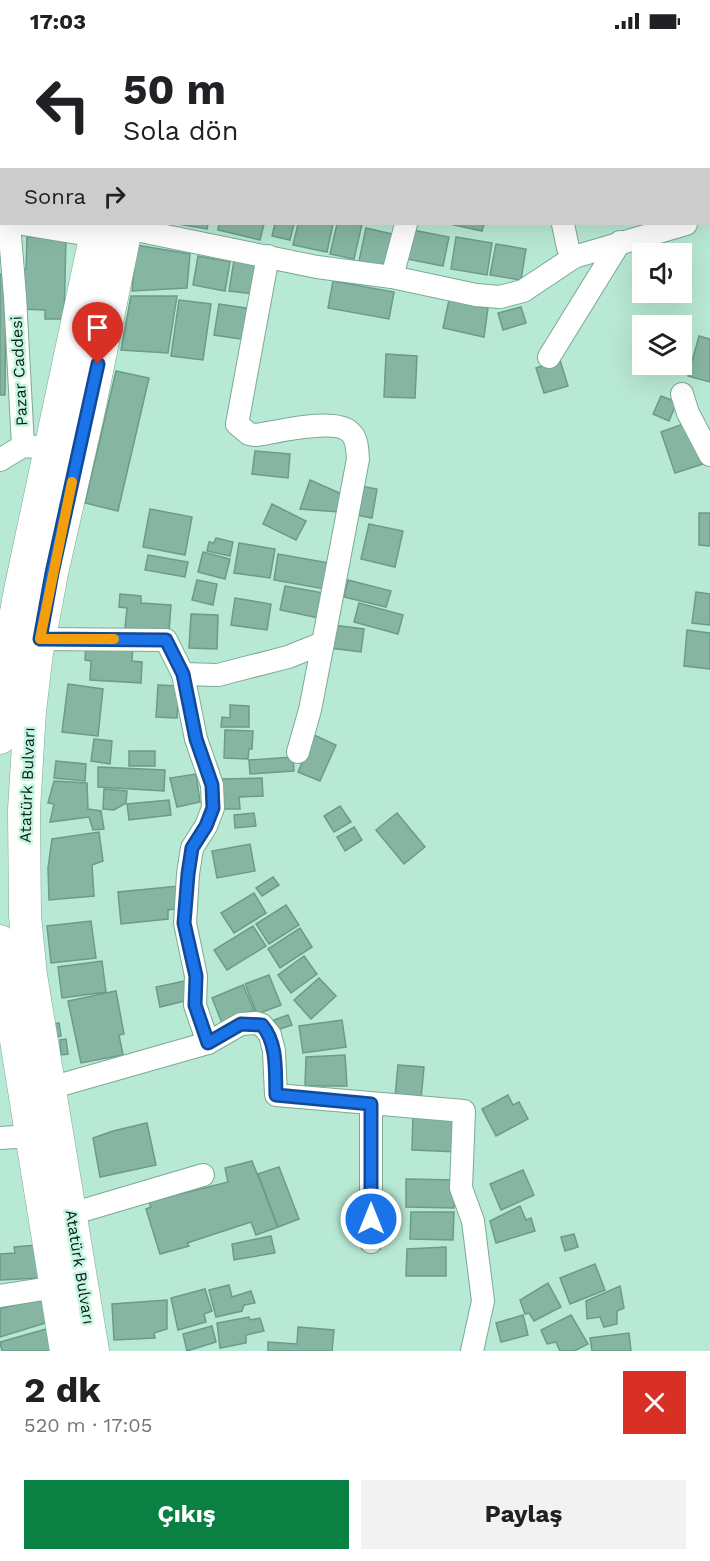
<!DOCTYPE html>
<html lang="tr">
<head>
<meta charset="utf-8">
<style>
  body { margin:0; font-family:"Work Sans",sans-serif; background:#f2f2f2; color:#202124; height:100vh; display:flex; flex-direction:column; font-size:22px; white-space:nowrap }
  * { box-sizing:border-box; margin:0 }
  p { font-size:20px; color:#757577 }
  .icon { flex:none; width:33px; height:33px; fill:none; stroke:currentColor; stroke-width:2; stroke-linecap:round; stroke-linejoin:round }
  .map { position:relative; height:1309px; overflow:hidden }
  .details { display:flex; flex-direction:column; background:#fff; flex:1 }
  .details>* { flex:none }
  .top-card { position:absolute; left:0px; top:0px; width:711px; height:183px; box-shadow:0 6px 24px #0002; background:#fff; color:#202124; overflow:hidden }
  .fabs { position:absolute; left:632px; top:201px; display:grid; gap:12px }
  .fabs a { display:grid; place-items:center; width:60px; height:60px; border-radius:0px; background:#fff; box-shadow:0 6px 24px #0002; font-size:30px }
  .pin { position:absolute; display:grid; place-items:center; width:51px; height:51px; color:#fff; margin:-62px -26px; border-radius:50% 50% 50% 0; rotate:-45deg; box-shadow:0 0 6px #0007 }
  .pin .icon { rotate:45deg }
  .me { position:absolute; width:66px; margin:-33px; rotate:0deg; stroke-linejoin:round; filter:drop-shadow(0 0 4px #0008) }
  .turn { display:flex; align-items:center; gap:21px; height:126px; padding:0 24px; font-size:27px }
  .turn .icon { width:78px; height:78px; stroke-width:2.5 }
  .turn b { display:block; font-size:42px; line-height:51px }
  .then { display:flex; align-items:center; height:57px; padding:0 24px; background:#0003; gap:12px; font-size:22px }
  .round { display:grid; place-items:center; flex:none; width:63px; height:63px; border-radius:0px; background:#f2f2f2 }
  .overview { display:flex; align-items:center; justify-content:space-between; height:102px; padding:0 24px }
  h1 { font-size:36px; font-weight:700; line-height:45px }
  .button { display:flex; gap:12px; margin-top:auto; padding:12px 24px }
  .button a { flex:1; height:69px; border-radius:0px; background:#0b8043; color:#fff; font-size:24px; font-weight:700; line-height:69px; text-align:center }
  .button a+a { background:#f2f2f2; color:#202124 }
  .status { display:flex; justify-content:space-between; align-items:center; height:42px; padding:0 30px; background:#fff; direction:ltr }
  .status svg { height:16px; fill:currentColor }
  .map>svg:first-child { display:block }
</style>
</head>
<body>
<div class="status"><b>17:03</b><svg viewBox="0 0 49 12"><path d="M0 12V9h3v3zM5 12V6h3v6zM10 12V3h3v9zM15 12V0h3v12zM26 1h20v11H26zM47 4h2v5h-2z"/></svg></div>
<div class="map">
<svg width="710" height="1309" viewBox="0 0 710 1309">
  <rect width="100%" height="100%" fill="#b8e9d4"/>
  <g fill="#86b6a2" stroke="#6c9b88" stroke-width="1.5">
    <polygon points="614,0 661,0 614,2"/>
    <polygon points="178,182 208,182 207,187"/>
    <polygon points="219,182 264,182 260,198 218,188"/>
    <polygon points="275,182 294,182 290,198 272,194"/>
    <polygon points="298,182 333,182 327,210 293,203"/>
    <polygon points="337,182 362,182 354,217 330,212"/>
    <polygon points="450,182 484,182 482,189"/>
    <polygon points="366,186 397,193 390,225 359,219"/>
    <polygon points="413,188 449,195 443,224 407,217"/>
    <polygon points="27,195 66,195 64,277 45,277 45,268 20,267 20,229 26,227"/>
    <polygon points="456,195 492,201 487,233 451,227"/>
    <polygon points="496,202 526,207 521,238 490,233"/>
    <polygon points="136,203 190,212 187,246 132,249"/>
    <polygon points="198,214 230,220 225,249 193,243"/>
    <polygon points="234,218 258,221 254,252 229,249"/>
    <polygon points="0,232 6,233 5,353 0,353"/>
    <polygon points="333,239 394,250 389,277 328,266"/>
    <polygon points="131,254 177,254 168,311 121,308"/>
    <polygon points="179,258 211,262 203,318 171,314"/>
    <polygon points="449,258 488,266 484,295 443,286"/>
    <polygon points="219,262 252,267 247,298 214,293"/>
    <polygon points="521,265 526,281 503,288 498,271"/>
    <polygon points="699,294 710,297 710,340 688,334"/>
    <polygon points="386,312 417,314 415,356 384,355"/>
    <polygon points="560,318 568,344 544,351 536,326"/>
    <polygon points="116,329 149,336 118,469 85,461"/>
    <polygon points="661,354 677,360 669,379 653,372"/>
    <polygon points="689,380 703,422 675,431 661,390"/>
    <polygon points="255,409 290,412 288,436 252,432"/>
    <polygon points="310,438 344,453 339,470 300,467"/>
    <polygon points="361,444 377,447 372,476 356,473"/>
    <polygon points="272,462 306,479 296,498 263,482"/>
    <polygon points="150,467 192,475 185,513 143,505"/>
    <polygon points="699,471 710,471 710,504 699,503"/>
    <polygon points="369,482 403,489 395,525 361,517"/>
    <polygon points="216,496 233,500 230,514 207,509 209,500 214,501"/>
    <polygon points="239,501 275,507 270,536 234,531"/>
    <polygon points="203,510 230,517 225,537 198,530"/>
    <polygon points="278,512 335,522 330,548 274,538"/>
    <polygon points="148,513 188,520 185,535 145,528"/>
    <polygon points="197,538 217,542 213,563 192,558"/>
    <polygon points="348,538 391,549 386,565 344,555"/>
    <polygon points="285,544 329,552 324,577 280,568"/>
    <polygon points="696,550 710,552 710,583 692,581"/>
    <polygon points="120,552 141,554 141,561 171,563 169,589 125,586 127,566 119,565"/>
    <polygon points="235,556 271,562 267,588 231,583"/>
    <polygon points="359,561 403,573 398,592 354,580"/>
    <polygon points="191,572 218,573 217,607 189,606"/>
    <polygon points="333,583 364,587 361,610 330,606"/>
    <polygon points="687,588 710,591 710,627 684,624"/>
    <polygon points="86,601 133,604 132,619 142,620 141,641 90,638 91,619 85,618"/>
    <polygon points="68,642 103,647 98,694 62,690"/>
    <polygon points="158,643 179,644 177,676 156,675"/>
    <polygon points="230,663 249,664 249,685 221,685 222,675 230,676"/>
    <polygon points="225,688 253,689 252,707 249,707 248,717 224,716"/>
    <polygon points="314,693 336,703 320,739 298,730"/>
    <polygon points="94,697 112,699 110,722 91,719"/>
    <rect x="129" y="709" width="26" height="15"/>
    <polygon points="293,715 294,729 250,732 249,718"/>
    <polygon points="56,719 86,722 85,739 54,736"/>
    <polygon points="98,725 165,728 164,749 98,745"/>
    <polygon points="196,732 200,760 177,765 170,736"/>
    <polygon points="262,736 263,754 239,755 240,767 223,767 222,737"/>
    <polygon points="54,739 87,741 88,767 101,769 104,787 93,788 89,775 50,780 54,762 48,761"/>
    <polygon points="104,747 127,749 126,761 114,768 103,767"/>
    <polygon points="169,758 171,773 129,778 127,762"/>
    <polygon points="340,764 351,780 334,790 324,774"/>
    <polygon points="254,771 256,784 235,786 234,773"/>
    <polygon points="397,771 425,805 404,822 376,788"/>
    <polygon points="354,785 362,798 345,809 337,795"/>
    <polygon points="99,790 103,819 92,823 94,854 49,858 48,826 52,797"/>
    <polygon points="250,802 255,829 217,836 212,809"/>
    <polygon points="273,835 279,843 262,854 256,846"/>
    <polygon points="179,844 181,866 168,868 168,877 121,882 118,850"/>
    <polygon points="254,851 266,871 234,891 221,871"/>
    <polygon points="286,863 299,883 269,902 256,882"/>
    <polygon points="91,879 96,916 51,921 47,884"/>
    <polygon points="253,884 266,904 227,928 214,908"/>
    <polygon points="300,886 312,905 280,926 268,907"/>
    <polygon points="304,914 317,932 291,951 278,933"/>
    <polygon points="102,919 106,950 62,956 58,925"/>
    <polygon points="269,933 281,963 257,972 245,942"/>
    <polygon points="319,936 336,954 311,977 294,958"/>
    <polygon points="185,939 189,958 160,965 156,945"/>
    <polygon points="243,943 254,968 222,981 212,956"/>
    <polygon points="116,949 124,992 119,993 123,1013 81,1021 68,959"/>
    <polygon points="288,973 292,983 277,988 274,978"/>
    <polygon points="342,978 346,1005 303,1011 299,984"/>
    <polygon points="59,981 61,994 56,995 54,982"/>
    <polygon points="66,997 68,1012 61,1013 60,998"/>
    <polygon points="345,1013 347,1044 305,1044 306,1015"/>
    <polygon points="398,1023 424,1025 421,1057 395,1055"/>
    <polygon points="508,1053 513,1063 519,1060 528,1077 496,1094 482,1067"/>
    <polygon points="413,1073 460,1075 459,1110 412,1108"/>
    <polygon points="147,1081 156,1123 100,1135 93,1096 113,1089"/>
    <polygon points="252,1119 278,1185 256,1193 251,1180 187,1201 189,1204 160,1212 146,1167 151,1165 149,1160 228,1140 225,1126"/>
    <polygon points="279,1125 299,1177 278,1185 258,1132"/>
    <polygon points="523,1128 534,1153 501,1168 490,1142"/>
    <polygon points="406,1137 455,1138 454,1166 406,1165"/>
    <polygon points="520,1164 526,1178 531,1176 535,1189 496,1201 490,1179"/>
    <polygon points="411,1170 454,1170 453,1198 410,1197"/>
    <polygon points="574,1192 578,1205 565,1209 561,1195"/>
    <polygon points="271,1194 275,1211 234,1218 232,1202"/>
    <polygon points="37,1203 39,1236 0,1238 0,1212 15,1211 14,1205"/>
    <polygon points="446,1205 446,1234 406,1234 407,1207"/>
    <polygon points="595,1222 605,1248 570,1262 560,1236"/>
    <polygon points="548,1241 561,1265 534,1279 529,1271 525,1272 520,1258"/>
    <polygon points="229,1243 232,1255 251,1249 255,1261 244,1263 242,1269 216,1275 209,1248"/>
    <polygon points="620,1244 624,1266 617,1269 617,1282 604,1285 600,1275 587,1277 586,1259"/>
    <polygon points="205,1247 212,1269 204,1272 206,1280 178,1288 171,1256"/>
    <polygon points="45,1255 52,1279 0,1295 0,1267"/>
    <polygon points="167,1258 167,1287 154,1291 155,1296 114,1298 112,1262"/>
    <polygon points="523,1273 528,1293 501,1300 496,1281"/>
    <polygon points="571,1273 588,1302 574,1309 560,1309 556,1300 547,1302 541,1288"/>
    <polygon points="249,1275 250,1278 260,1276 264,1289 246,1293 246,1301 220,1306 217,1281"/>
    <polygon points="57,1284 63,1305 49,1309 2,1309 0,1300"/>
    <polygon points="212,1284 216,1300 187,1309 183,1292"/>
    <polygon points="298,1285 334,1288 332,1309 268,1309 268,1300 297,1302"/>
    <polygon points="629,1291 631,1309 592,1309 590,1296"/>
  </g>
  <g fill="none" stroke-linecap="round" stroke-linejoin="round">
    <g stroke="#7aaa96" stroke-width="24">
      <g id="minor">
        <polyline points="590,0 590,2"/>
        <polyline points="24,2 24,0"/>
        <polyline points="297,2 298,0"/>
        <polyline points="9,182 15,254 23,404"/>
        <polyline points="23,182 96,194"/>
        <polyline points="563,182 568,206 574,215"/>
        <polyline points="126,186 317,225 392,235 476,253 500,255 523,249 574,215 686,182"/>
        <polyline points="392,235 406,182"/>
        <polyline points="549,315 620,200"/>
        <polyline points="682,352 688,371 710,413"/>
        <polyline points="0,418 23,404 37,405"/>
        <polyline points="40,597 166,598 183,632 196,697 212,743 213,766 206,784 192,806 188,832 185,881 196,934 195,963 208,1001"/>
        <path d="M183,632L218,633L288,615L323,601L358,417C357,408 358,397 350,390C334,375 278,390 256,393L249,392L237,382L268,214"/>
        <polyline points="298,710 310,668 323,601"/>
        <polyline points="50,1046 208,1001 241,982 256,981 262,983 270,993 274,1009 276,1053 464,1069 461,1146 473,1179 483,1259 472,1309"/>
        <polyline points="0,1096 32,1094"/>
        <polyline points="71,1172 203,1133"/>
        <polyline points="371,1200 371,1062"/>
        <polyline points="0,1254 56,1245"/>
      </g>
    </g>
    <g stroke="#7aaa96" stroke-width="33">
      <g id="highway">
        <polyline points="140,2 140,0"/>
        <polyline points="167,2 167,0"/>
        <polyline points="0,696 7,620 20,548 98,182"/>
        <polyline points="0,899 66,1309"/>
        <polyline points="93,1309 31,933 25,874 24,768 30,669 37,611 52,531 89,368 127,182"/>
      </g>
    </g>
    <use href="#minor" stroke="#fff" stroke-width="22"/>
    <use href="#highway" stroke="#fff" stroke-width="32"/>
  </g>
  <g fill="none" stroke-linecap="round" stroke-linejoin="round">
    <g stroke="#114b97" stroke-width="15">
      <path id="route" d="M98,322L52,531L40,597L166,598L183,632L196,697L212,743L213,766L206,784L192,806L188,832L184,881L196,934L195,963L208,1001L241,982L262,983C278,1002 275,1029 276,1053L371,1062V1177"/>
    </g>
    <use href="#route" stroke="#1a73e8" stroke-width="10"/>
    <polyline stroke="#f59e0b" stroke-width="10" points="72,440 40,597 114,597"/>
  </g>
  <g text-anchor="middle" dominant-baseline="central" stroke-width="5" stroke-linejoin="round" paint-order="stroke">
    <g font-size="16" fill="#0d2119" stroke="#c4f6e1">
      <text transform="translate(19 329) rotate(-93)">Pazar Caddesi</text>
      <text transform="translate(27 743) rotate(-88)">Atatürk Bulvarı</text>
      <text transform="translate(80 1225) rotate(81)">Atatürk Bulvarı</text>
    </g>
  </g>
</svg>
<div class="fabs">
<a><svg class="icon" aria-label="sound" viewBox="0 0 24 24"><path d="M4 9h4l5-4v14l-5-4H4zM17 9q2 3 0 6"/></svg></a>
<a><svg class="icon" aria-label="layers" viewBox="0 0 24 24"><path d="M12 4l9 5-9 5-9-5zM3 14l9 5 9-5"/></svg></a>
</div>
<div class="pin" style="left:98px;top:322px;background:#d93025"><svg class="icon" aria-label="arrive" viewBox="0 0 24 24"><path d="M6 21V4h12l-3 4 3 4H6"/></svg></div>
<svg class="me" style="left:371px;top:1177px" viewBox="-20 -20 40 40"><circle r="17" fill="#1a73e8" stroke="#fff" stroke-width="3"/><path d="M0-11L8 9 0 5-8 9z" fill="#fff"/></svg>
<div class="top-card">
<div class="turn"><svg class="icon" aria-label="left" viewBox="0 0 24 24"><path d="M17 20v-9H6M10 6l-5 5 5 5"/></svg><div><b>50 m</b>Sola dön</div></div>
<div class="then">Sonra<svg class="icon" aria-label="right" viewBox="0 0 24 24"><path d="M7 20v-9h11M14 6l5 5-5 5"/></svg></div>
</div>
</div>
<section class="details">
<div class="overview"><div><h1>2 dk</h1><p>520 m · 17:05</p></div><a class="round" style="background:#d93025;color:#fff"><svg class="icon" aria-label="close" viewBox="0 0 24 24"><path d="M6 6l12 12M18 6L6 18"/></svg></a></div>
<div class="button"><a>Çıkış</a><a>Paylaş</a></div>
</section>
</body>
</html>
